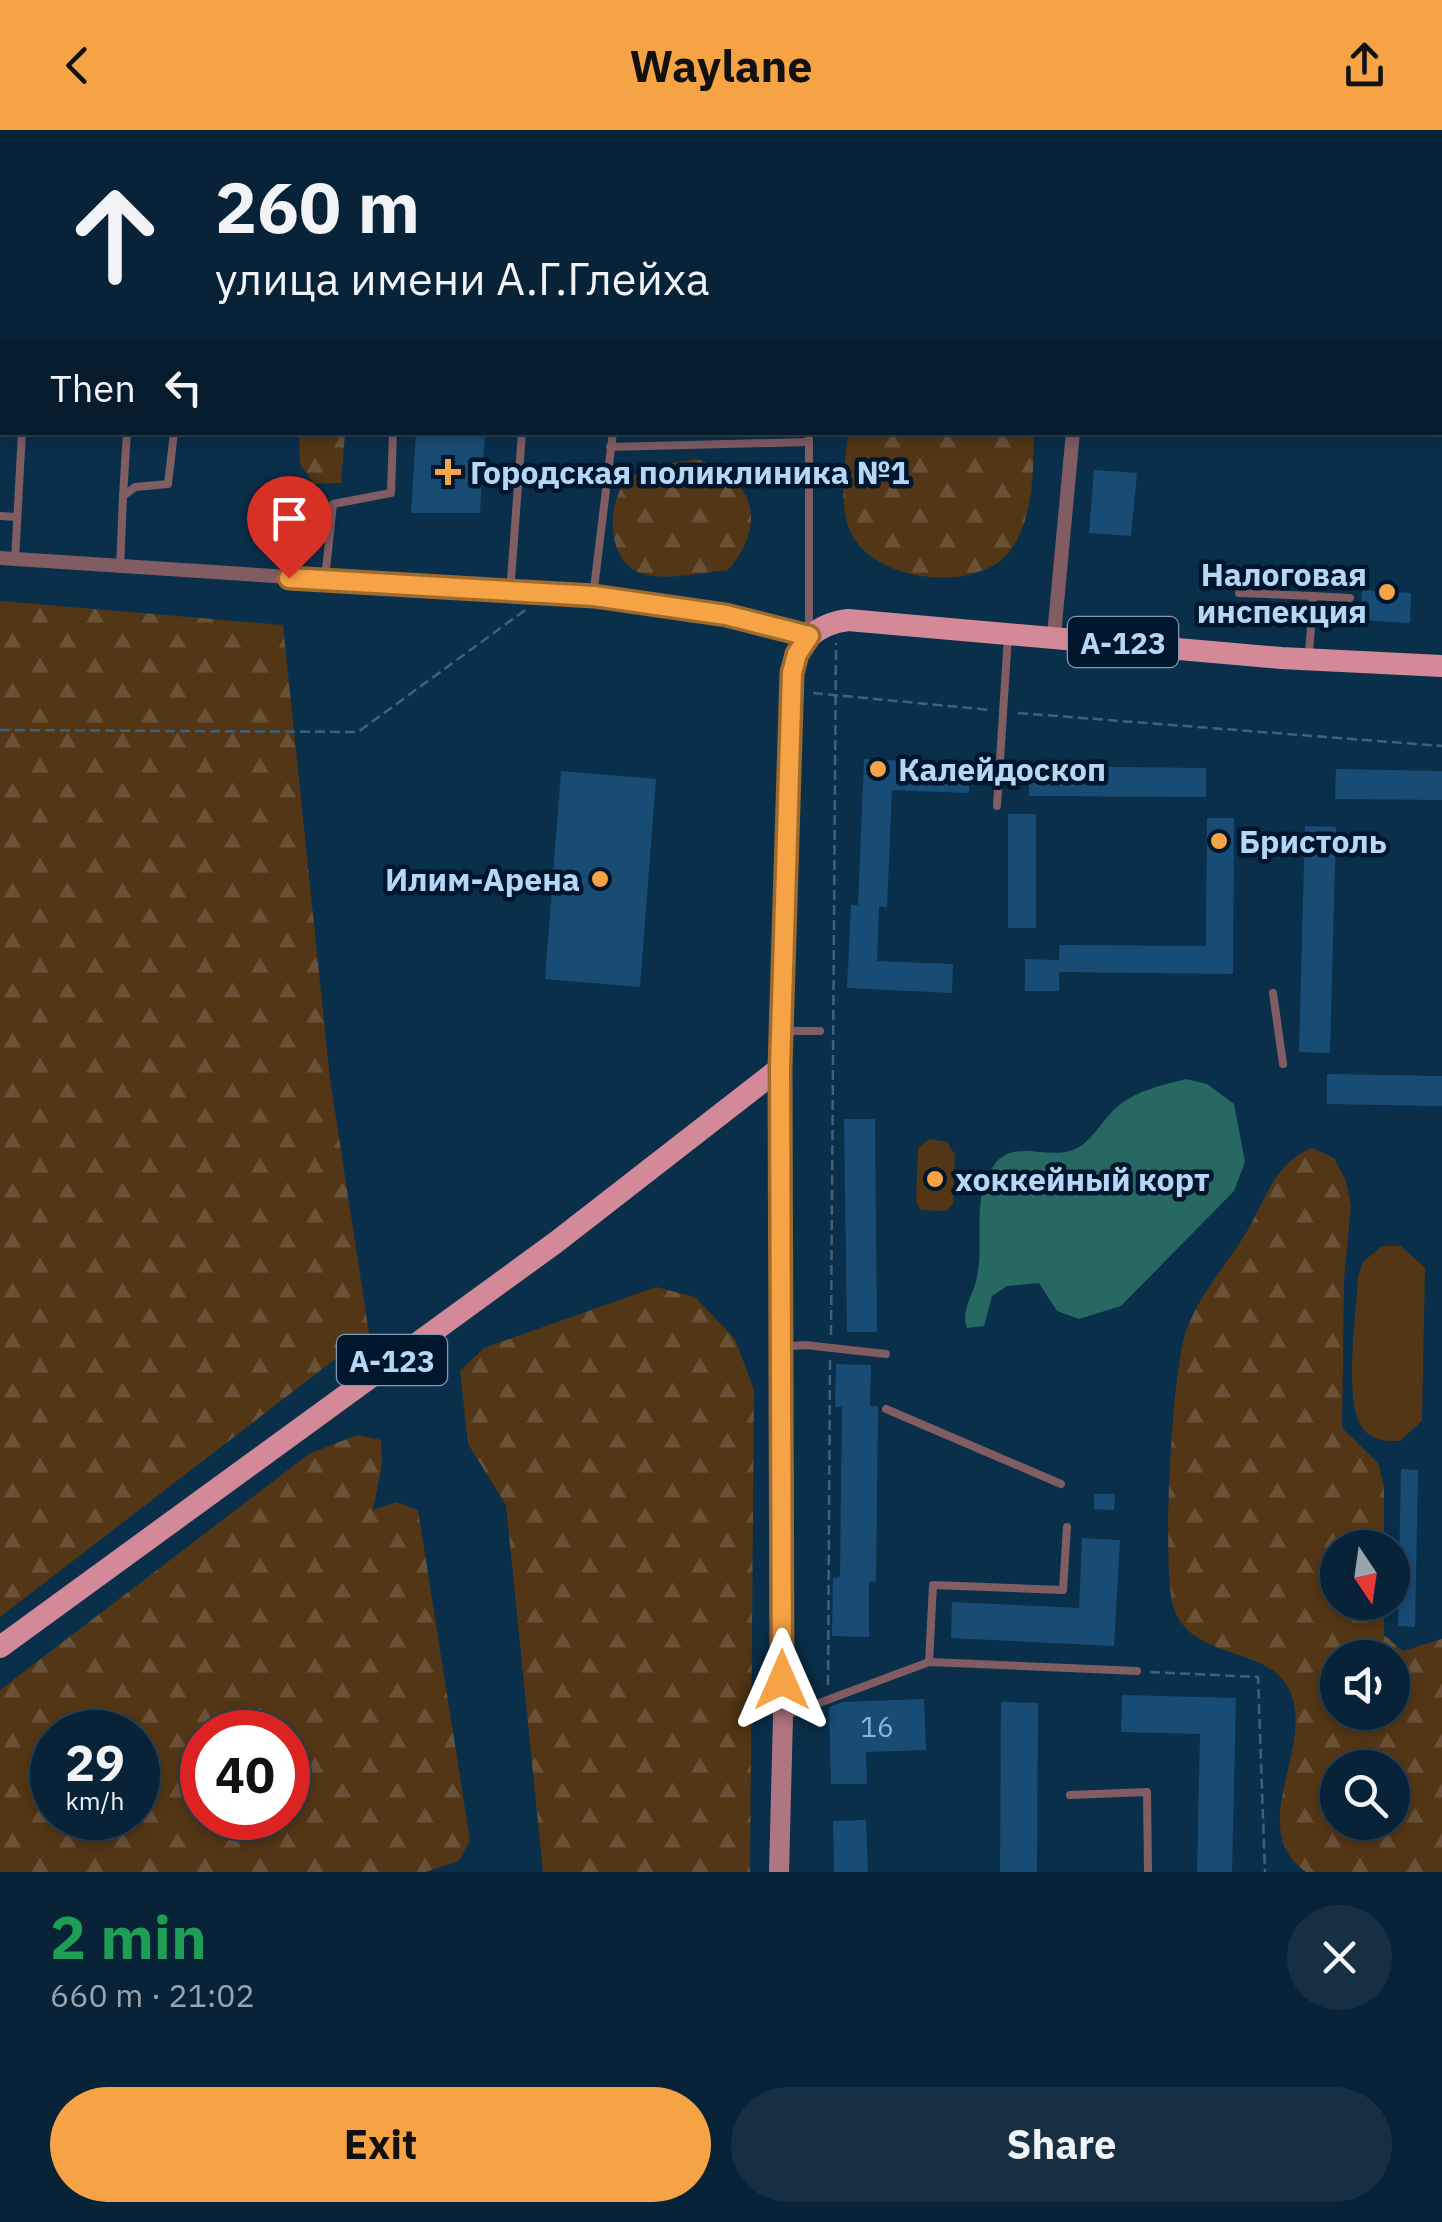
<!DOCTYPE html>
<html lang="en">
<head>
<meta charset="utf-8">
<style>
  body { margin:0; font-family:"IBM Plex Sans",sans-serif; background:#162f43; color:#f1f3f6; height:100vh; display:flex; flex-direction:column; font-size:38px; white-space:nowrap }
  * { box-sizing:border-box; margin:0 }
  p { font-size:32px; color:#98a4ae }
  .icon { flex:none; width:55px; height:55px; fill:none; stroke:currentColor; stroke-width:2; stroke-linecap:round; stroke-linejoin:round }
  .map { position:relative; height:1742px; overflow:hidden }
  .sheet { display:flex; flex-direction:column; background:#082338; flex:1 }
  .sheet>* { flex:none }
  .banner { position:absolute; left:0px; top:0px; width:1442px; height:305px; box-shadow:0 5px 15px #0003,0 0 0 2px #294053; background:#082338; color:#f1f3f6; overflow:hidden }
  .needle { width:65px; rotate:167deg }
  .tools { position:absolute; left:1320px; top:1400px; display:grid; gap:20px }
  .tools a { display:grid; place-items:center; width:90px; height:90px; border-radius:50%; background:#082338; box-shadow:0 5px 15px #0003,0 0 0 2px #294053; font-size:50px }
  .speed { position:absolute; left:30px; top:1580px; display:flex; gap:20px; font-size:50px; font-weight:700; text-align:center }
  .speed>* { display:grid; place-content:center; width:130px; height:130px; border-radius:50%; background:#082338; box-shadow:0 5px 15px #0003,0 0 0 2px #294053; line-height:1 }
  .speed small { font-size:25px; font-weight:400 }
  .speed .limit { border:15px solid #d22; background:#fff; color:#111 }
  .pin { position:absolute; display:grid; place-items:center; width:85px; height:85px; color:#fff; margin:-102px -42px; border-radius:50% 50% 50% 0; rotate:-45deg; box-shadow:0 0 10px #0007 }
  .pin .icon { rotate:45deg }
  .me { position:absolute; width:110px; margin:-55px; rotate:0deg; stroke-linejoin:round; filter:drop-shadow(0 0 8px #0008) }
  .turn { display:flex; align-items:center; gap:35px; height:210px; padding:0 50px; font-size:45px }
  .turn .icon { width:130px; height:130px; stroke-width:2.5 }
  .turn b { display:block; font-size:70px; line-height:85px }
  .then { display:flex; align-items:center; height:95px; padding:0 50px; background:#0003; gap:20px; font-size:38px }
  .round { display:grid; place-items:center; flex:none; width:105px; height:105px; border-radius:52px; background:#162f43 }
  .head { display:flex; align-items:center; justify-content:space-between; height:170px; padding:0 50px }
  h1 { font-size:60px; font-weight:800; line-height:75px; color:#1e9e55 }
  .primary-button { display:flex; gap:20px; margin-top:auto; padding:20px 50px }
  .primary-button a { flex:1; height:115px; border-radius:60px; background:#f5a345; color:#111; font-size:40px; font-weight:800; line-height:115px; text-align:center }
  .primary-button a+a { background:#162f43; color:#f1f3f6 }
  header { display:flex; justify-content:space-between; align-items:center; height:130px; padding:0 50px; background:#f5a345; color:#111; font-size:45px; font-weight:800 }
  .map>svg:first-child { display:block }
</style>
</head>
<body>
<header><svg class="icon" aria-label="back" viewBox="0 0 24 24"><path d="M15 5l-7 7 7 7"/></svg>Waylane<svg class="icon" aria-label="share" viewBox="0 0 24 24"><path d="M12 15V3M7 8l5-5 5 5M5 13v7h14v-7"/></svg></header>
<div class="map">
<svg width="1442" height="1742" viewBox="0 0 1442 1742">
  <defs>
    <pattern id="forest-firs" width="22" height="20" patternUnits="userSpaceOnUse" patternTransform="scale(2.5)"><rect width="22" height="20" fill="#533615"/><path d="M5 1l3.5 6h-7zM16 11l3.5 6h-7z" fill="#6a5238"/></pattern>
  </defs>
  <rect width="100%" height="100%" fill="#0a2f4b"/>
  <g fill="#533615">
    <polygon points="929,1009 947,1012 955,1025 953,1074 946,1081 921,1080 916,1072 918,1018"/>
    <path d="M1382,1116H1401L1425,1138L1422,1291L1400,1311C1386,1311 1374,1311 1364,1300C1342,1277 1357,1180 1358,1146L1364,1131Z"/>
  </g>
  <g fill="url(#forest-firs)" fill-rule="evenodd">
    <polygon points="270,0 674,0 714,2 269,2"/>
    <polygon points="299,303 345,303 341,353 314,354 300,334"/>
    <path d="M848,303H1034C1033,340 1034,389 1010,421C977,464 873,453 850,401C838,373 845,332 848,303Z"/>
    <path d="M696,329C755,349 768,393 728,440C701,442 658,454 634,440C607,425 606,369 629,349C646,334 675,333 696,329Z"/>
    <polygon points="0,471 283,495 330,949 369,1203 0,1487"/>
    <path d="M1312,1018L1334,1028L1346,1051L1351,1076L1344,1150L1342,1298L1378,1333L1384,1356V1417L1338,1418V1472L1384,1473V1505L1403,1521L1442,1509V1742H1306C1245,1698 1313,1622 1291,1564C1273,1514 1194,1533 1174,1479C1161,1442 1172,1240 1186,1201C1201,1161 1228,1134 1249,1098C1267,1066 1275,1033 1312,1018ZM1338,1528H1392V1582H1338ZM1338,1638H1392V1692H1338Z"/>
    <polygon points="656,1157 695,1167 735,1209 754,1260 750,1742 543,1742 506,1375 468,1314 460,1241 484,1218"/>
    <path d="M357,1305L381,1310L382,1334L373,1380L396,1372L418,1380L470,1710L459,1731L425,1742H0V1560L309,1324ZM138,1602V1688H52V1602ZM288,1602V1688H202V1602Z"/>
  </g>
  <path fill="#276862" d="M1186,949L1207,954L1234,974L1245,1032L1234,1061L1121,1176L1079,1189L1057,1181L1039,1153L1007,1156L992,1166L984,1196L967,1198C960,1181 974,1164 977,1147C985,1111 970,1067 994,1035C1014,1008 1046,1030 1073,1020C1092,1013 1101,991 1116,978C1134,961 1163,955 1186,949Z"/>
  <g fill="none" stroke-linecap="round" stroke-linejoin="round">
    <polyline stroke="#276862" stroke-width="28" points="1440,135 1442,135"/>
  </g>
  <g fill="#184c75">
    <polygon points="416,302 485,302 480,383 411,383"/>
    <polygon points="1094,340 1137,343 1131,406 1089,403"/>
    <polygon points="1362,460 1411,463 1410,493 1360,490"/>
    <polygon points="864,629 970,634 969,663 892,660 887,777 879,776 877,831 953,834 952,863 847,858 851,775 858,775"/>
    <polygon points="1029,636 1206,638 1206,667 1029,666"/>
    <polygon points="1336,639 1442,641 1442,670 1335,669"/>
    <polygon points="561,641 656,649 640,857 545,849"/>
    <rect x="1008" y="684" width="28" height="114"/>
    <polygon points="1207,688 1234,688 1233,844 1059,842 1059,861 1025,861 1025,829 1059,830 1059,815 1206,816"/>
    <polygon points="1305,696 1336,697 1330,923 1299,922"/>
    <polygon points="1327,944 1442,946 1442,976 1327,974"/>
    <polygon points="844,989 875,989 877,1202 847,1202"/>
    <polygon points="836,1234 871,1235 870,1276 878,1276 876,1452 869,1451 869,1507 832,1506 833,1448 840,1447 842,1277 835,1277"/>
    <polygon points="1401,1339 1418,1340 1415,1497 1398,1496"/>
    <polygon points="1094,1364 1115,1364 1114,1380 1094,1379"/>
    <polygon points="1082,1408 1120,1410 1114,1516 951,1508 952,1472 1079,1478"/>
    <polygon points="1122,1565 1236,1568 1232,1742 1197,1742 1200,1604 1121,1602"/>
    <polygon points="924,1569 926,1620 866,1622 867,1654 831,1654 829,1577 843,1572"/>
    <polygon points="1001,1572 1038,1573 1037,1742 1000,1742"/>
    <polygon points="866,1690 868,1742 834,1742 833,1691"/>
  </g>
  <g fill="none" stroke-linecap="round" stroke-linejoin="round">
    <g stroke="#3e627e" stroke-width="2.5" stroke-dasharray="10 5" stroke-linecap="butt">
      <polyline points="64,0 66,2"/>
      <polyline points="143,0 146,2"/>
      <polyline points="864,0 916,2"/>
      <polyline points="97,2 100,0"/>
      <polyline points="813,563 990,580"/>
      <polyline points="1018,583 1442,616"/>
      <polyline points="0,600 358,602 528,478"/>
      <polyline points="831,1205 836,513"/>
      <polyline points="1150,1542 1258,1547 1265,1742"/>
      <polyline points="828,1555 830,1228"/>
    </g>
    <g stroke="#815c63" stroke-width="8">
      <polyline points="18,2 18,0"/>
      <polyline points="0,264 2,266"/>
      <polyline points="610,317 808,312"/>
      <polyline points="123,366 127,302"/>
      <polyline points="0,386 17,387"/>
      <polyline points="15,430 22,302"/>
      <polyline points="120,439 123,366 135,357 168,354 174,302"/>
      <polyline points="325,449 333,374 391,363 393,302"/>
      <polyline points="510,463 522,302"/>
      <polyline points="1239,463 1313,466"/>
      <polyline points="593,467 613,302"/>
      <polyline points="809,503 809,302"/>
      <polyline points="1309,525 1313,466 1350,468"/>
      <polyline points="997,676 1008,506"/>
      <polyline points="1273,863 1283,934"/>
      <polyline points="784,901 820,901"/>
      <polyline points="781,1217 805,1215 886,1224"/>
      <polyline points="886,1279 1061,1354"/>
      <polyline points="929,1532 933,1455 1063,1460 1067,1397"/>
      <polyline points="787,1585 929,1532 1137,1541"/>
      <polyline points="1070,1665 1147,1662 1148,1742"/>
    </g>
    <g stroke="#815c63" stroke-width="14">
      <polyline points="1040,0 1041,2"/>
      <polyline points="1068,2 1079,0"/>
      <polyline points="0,428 593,467 726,485 809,506"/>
      <polyline points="1054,505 1073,302"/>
    </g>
    <polyline stroke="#af7581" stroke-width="20" points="779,1742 783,1587 780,938"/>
    <path stroke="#d38998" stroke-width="22" d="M0,1517L555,1113L780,938L792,543C797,512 817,494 848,490L1281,528L1442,536"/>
  </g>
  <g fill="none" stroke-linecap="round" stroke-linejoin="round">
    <g stroke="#9f6a2d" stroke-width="25">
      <polyline id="route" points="289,448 594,466 726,485 809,506 797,524 792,543 780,938 782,1550"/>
    </g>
    <use href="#route" stroke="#f5a345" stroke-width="18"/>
  </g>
  <g fill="#f5a345" stroke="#00162c" stroke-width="4">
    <path d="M443 327h10v10h10v10h-10v10h-10v-10h-10v-10h10z"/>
    <circle cx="1387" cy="462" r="10"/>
    <circle cx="878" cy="639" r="10"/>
    <circle cx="1219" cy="711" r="10"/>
    <circle cx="600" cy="749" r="10"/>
    <circle cx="935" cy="1049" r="10"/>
  </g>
  <g text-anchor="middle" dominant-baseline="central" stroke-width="9" stroke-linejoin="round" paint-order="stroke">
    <g font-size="28" fill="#8eb4d4">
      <text x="877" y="1596">16</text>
    </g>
    <g fill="#00162c" stroke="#7f9cb8" stroke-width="2.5">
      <rect x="1068" y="487" width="110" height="50" rx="8"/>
      <rect x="337" y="1205" width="110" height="50" rx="8"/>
    </g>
    <g font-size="30" font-weight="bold" fill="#b5d6f4">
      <text x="1123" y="512">А-123</text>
      <text x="392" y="1230">А-123</text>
    </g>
    <g font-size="32" font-weight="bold" fill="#b5d6f4" stroke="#00162c" text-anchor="start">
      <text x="470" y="342">Городская поликлиника №1</text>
      <text x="1367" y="444" text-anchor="end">Налоговая<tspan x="1367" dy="37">инспекция</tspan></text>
      <text x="898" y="639">Калейдоскоп</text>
      <text x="1239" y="711">Бристоль</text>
      <text x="580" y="749" text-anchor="end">Илим-Арена</text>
      <text x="955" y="1049">хоккейный корт</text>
    </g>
  </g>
</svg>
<div class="tools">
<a><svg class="needle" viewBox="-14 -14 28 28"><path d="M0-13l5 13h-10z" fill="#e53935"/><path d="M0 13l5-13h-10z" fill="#98a4ae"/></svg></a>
<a><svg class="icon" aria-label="sound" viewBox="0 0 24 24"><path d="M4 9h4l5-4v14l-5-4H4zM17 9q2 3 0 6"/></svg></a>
<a><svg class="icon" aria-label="search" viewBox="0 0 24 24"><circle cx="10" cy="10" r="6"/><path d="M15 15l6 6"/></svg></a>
</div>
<div class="speed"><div>29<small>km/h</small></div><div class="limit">40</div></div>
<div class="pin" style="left:289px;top:448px;background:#d93025"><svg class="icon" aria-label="arrive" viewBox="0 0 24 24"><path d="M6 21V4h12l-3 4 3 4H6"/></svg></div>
<svg class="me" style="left:782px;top:1550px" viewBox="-20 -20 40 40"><path d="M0-17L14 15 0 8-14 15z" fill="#f5a345" stroke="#fff" stroke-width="4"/></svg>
<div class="banner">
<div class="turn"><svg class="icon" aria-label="ahead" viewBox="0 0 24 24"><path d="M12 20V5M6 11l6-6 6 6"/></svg><div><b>260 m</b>улица имени А.Г.Глейха</div></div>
<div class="then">Then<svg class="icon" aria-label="left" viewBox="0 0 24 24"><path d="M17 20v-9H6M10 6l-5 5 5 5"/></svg></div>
</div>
</div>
<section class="sheet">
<div class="head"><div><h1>2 min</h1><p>660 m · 21:02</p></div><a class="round"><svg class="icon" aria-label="close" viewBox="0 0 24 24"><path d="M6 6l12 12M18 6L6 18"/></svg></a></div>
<div class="primary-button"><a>Exit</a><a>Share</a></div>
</section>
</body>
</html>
